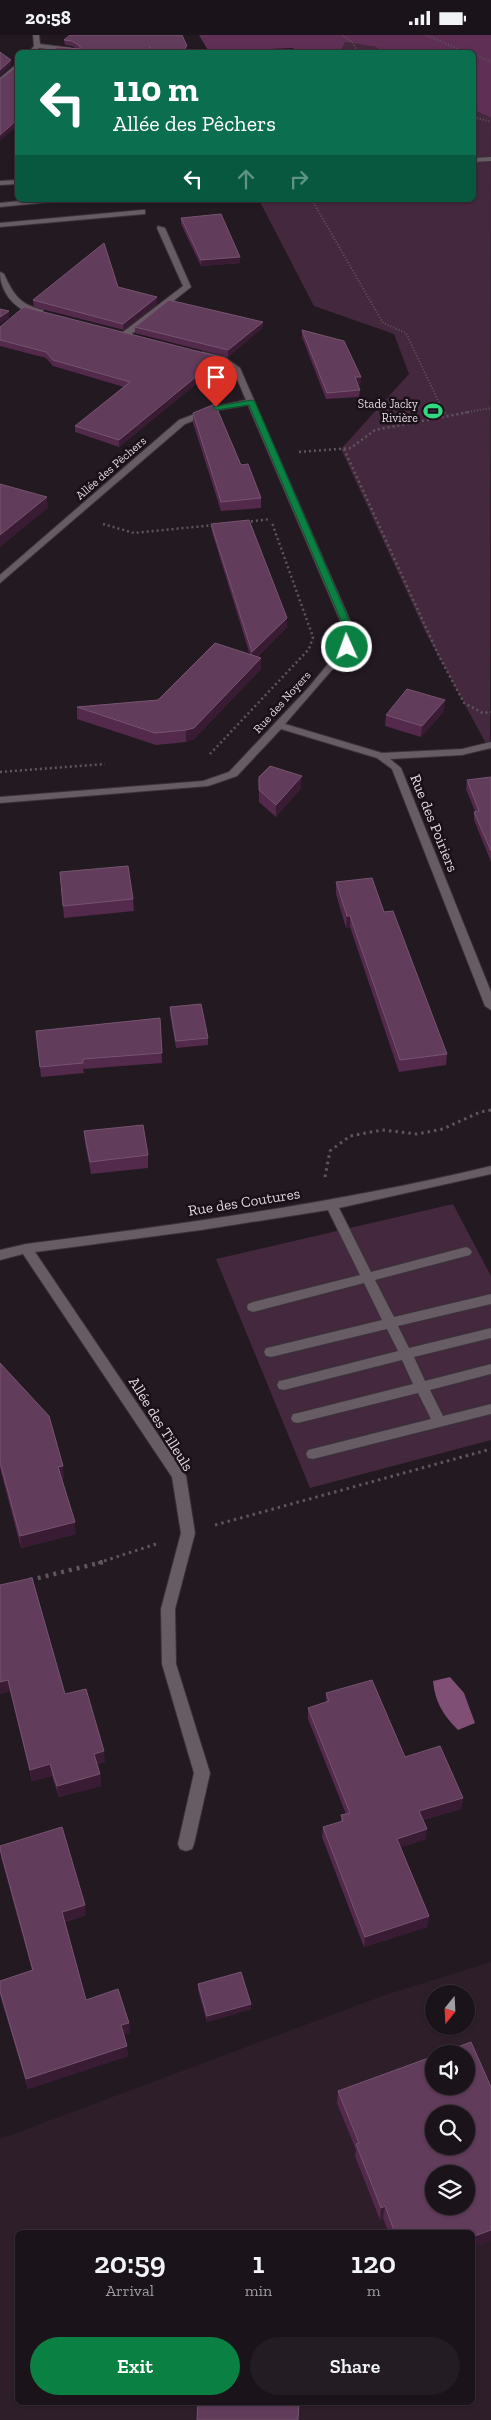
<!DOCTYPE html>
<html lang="en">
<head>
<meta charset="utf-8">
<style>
  body { margin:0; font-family:"Zilla Slab",serif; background:#231c22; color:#f1f3f6; height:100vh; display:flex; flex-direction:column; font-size:19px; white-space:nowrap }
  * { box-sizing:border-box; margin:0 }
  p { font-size:16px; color:#9f9ea2 }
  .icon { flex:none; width:28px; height:28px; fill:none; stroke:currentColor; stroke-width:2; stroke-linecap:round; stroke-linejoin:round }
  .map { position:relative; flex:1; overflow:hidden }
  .drawer { position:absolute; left:15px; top:2195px; width:460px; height:175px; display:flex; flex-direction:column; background:#1a1319; border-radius:8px; box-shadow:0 1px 4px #0004,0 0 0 1px #383238 }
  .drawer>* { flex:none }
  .guide { position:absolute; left:15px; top:15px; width:461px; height:152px; border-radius:8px; box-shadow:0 1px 4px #0004,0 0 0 1px #383238; background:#0b6e4f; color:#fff; overflow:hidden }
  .needle { width:32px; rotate:198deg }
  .tools { position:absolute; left:425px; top:1950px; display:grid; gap:10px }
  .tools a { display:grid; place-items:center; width:50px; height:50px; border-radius:50%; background:#1a1319; box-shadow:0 1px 4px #0004,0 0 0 1px #383238; font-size:25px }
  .pin { position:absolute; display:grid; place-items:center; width:42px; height:42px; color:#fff; margin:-51px -21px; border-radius:50% 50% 50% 0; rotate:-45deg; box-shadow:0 0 5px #0007 }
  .pin .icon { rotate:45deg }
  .me { position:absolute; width:55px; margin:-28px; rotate:358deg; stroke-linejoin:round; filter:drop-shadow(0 0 4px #0008) }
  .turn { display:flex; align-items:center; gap:18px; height:105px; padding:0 15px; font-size:22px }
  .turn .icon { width:65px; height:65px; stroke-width:2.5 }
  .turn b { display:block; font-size:35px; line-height:42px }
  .lanes { display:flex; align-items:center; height:48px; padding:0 15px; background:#0003; justify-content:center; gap:25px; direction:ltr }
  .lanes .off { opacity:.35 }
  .eta { display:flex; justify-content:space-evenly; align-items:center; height:85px; text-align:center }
  .eta b { font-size:30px; font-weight:600; line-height:35px }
  .primary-button { display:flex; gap:10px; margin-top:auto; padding:10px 15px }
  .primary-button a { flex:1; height:58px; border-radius:30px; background:#0b8043; color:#fff; font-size:20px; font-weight:600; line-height:58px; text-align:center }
  .primary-button a+a { background:#231c22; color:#f1f3f6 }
  .status { display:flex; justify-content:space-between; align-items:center; height:35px; padding:0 25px; background:#1a1319; direction:ltr }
  .status svg { height:14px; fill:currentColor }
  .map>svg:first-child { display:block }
</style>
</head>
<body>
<div class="status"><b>20:58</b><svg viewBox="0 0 49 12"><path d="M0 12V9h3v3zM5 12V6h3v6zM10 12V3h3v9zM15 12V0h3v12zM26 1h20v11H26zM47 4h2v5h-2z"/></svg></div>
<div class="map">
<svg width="491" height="2385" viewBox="0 0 491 2385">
  <rect width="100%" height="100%" fill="#231921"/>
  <path fill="#2e1e2a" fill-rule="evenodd" d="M491,1927V2385H0V2104L385,1960ZM434,1959H466V1991H434ZM434,2019H466V2051H434ZM434,2079H466V2111H434ZM434,2139H466V2171H434ZM18,2198H472V2368H18Z"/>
  <g fill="#44283e">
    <polygon points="345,7 376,12 380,17 341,18"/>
    <polygon points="474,75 491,83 490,716 426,598 341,414 409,339 394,299 314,271 259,165 474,165"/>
    <polygon points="453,1169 491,1241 491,1405 310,1453 216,1224"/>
  </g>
  <polygon fill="#5f2f55" points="199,0 491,0 491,83 474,75 474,18 380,17 376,12 345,7 341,17 295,17 293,13 246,15 246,17 209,17"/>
  <path fill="#804f76" d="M450,1642L464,1658L475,1688L458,1695C443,1680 435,1667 433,1646Z"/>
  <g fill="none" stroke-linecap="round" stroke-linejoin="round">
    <g stroke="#3a3338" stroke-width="2">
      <g id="minor">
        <polygon points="33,0 39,0 40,9 71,13 79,18 39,13 35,18 28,18 34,11"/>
        <polygon points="18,28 18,34 0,48 0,43"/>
        <polygon points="491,122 491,126 474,127 474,123"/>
        <polygon points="18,145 18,149 0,150 0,146"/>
        <polygon points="29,165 54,165 50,167 0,172 0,168"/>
        <polygon points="142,175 145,175 145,179 0,192 0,188"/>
        <polygon points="158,191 165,193 191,252 129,301 123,301 123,297 183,251 157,193"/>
        <path d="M0,237L4,239C13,259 20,270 43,275V279C19,281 0,259 0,237Z"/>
        <path d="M202,317L225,322L240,333L355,597L350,614L285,689L382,718L462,714L491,707V713L462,720L390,724L401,733L491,957V975L485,971L392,734L377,723L281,694L237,741L208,751L0,768V762L203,746L229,737L309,652L342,612L345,597L248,370L219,375L185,389L0,548V540L179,385L213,372L246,365C233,335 235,330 202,321Z"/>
        <path d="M491,1131V1139L339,1173L371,1237L466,1212L470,1214L472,1217L470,1220L375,1245L394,1282L491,1259V1269L398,1291L409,1313L491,1293V1303L414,1322L425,1346L491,1329V1339L430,1355L443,1381L491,1369V1379L313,1424L308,1423L306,1419L308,1415L431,1384L418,1358L298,1388L293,1387L291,1383L293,1379L298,1378L413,1349L402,1325L284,1355L279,1354L277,1350L279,1346L284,1345L398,1316L387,1294L271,1322L266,1321L264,1317L266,1313L271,1312L382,1285L364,1248L253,1277L248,1275L247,1272L248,1269L253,1267L360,1240L328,1175L201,1195L35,1217L186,1441L195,1498L175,1574L176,1629L210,1738L194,1809L192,1814L186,1816L180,1814L178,1809L194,1738L162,1629L161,1574L181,1498L172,1442L23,1219L0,1225V1215L26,1209C182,1189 338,1168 491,1131Z"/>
      </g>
    </g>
    <g stroke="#5f565d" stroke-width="2" stroke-dasharray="1 2" stroke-linecap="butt">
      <polyline points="343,0 353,8 358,18"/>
      <polyline points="426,0 467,18"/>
      <polyline points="474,20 491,27"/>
      <polyline points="474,82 491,87"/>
      <polyline points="312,165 383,288 406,298 444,378"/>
      <polyline points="462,378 491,373"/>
    </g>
    <g stroke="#5f565d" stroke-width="2.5" stroke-dasharray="2 3" stroke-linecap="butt">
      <polyline points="444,377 445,380"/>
      <polyline points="344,414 439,621 464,668 483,678 491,677"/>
      <polyline points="299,417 351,413 375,395 469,377"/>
      <polyline points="246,487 271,484"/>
      <polyline points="103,489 134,498 215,490"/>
      <polyline points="210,719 309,614 313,602 272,488"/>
      <polyline points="0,737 105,729"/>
    </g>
    <g stroke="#5f565d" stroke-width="3" stroke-dasharray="2.5 4" stroke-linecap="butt">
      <polyline points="325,1142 330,1116 350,1101 382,1095 417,1099 443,1094 480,1077 491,1075"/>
      <polyline points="215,1490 491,1414"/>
      <polyline points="98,1528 156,1509"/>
    </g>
    <polyline stroke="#5f565d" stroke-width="4.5" stroke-dasharray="3 5" stroke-linecap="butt" points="30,1545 103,1527"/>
    <use href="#minor" fill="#675b64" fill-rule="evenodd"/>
  </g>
  <g fill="#53294c">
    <polygon points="70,0 188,17 50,18 75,13 72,11 65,10 64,5"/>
    <polygon points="181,183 240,228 201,231 181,189"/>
    <polygon points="118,252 157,262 157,269 124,295 34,272 33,265"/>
    <polygon points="263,287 262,293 228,322 135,298 135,292"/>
    <polygon points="0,292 220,329 119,412 75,397 75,391 124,352 53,331 46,323 0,311"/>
    <polygon points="302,295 361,342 361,348 357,349 360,355 359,362 326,364 302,302"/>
    <polygon points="193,378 261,463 261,473 221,476 193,388"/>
    <polygon points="211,489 287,592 257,622 261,623 261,634 194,704 186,707 156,710 77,684 77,672 158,665 250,620 212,497"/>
    <polygon points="444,676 421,702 385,691 386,680"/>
    <polygon points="259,742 301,753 276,782 259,767"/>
    <polygon points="491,742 491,827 474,785 474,777 475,776 466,754 467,745"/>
    <polygon points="60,837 133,864 134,876 64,883"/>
    <polygon points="336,847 447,1019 446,1030 399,1037 350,892 346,893 336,859"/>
    <polygon points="170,972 208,1003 208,1010 176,1013 170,979"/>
    <polygon points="160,983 162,1028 83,1034 84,1038 41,1042 36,996"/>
    <polygon points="84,1096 148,1120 148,1133 91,1139 85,1108"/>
    <polygon points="0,1328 64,1443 62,1443 76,1499 21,1513 0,1433"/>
    <polygon points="0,1550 65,1659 105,1727 97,1729 100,1739 101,1751 59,1762 52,1741 32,1746 10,1656 0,1659"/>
    <polygon points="326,1658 405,1722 463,1763 461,1774 423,1785 426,1804 400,1812 429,1881 427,1892 364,1912 322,1802 323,1792 341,1787 341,1780 346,1779 308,1684 308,1673 326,1667"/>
    <polygon points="0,1811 86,1880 65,1887 86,1965 130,1998 124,1999 128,2021 28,2054 0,1960 0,1946 32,1935 1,1822"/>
    <polygon points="198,1949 251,1969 251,1974 207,1987 198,1955"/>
    <polygon points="338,2056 491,2205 472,2212 472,2198 389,2198 383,2183 380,2185 355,2121 356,2115 337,2068"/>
  </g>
  <g fill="#3a1b34">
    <polygon points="187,11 187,18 181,18"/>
    <polygon points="150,12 151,18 145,18"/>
    <polygon points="11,25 11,31 0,41 0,35"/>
    <polygon points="18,84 18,90 0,106 0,100"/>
    <polygon points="240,222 240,228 201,231 201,225"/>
    <polygon points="157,262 157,269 124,295 123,289"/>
    <polygon points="9,276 9,283 0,289 0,282"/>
    <polygon points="263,287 262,293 228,322 228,315"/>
    <polygon points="220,322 220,329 119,412 119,405"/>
    <polygon points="355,342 361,342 361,348 355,349"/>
    <polygon points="47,462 48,473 0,512 0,500"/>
    <polygon points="287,583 287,592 252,626 252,617"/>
    <polygon points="261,623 261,634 194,704 186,707 186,695"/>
    <polygon points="445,665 444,676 421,702 422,691"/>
    <polygon points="302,741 301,753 276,782 276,770"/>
    <polygon points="347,881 350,881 350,892 346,893"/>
    <polygon points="63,1431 64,1443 59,1444 58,1432"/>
    <polygon points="75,1487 76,1499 21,1513 20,1501"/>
    <polygon points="8,1645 10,1656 0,1659 0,1647"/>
    <polygon points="104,1716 105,1727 95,1730 94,1719"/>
    <polygon points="50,1729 52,1741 32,1746 30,1735"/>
    <polygon points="100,1739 101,1751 59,1762 57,1751"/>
    <polygon points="463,1763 461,1774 418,1786 419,1776"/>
    <polygon points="427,1794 426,1804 396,1814 397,1804"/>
    <polygon points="85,1870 86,1880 63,1887 62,1877"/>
    <polygon points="429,1881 427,1892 364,1912 365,1902"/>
    <polygon points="251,1969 251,1974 207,1987 207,1981"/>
    <polygon points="129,1988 130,1998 122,2000 121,1990"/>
    <polygon points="127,2011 128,2021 28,2054 26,2044"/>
    <polygon points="385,2171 383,2183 380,2185 381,2173"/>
    <polygon points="491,2195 491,2205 472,2212 472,2202"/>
  </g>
  <g fill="#623c5b" stroke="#765470" fill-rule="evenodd">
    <polygon points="70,0 182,0 187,11 181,18 153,18 150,12 145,18 50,18 57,12 80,14 80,11 72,6 64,5"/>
    <polygon points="0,17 11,25 0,35"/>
    <polygon points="18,31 18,84 0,100 0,44"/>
    <polygon points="221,179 240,222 201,225 181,183"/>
    <polygon points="104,208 118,252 157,262 123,289 33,265"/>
    <polygon points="169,265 263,287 228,315 135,292"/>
    <polygon points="24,272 220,322 119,405 75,391 130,347 53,325 46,317 0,305 0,292"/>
    <polygon points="0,274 9,276 0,282"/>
    <polygon points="302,295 344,306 361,342 355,342 360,355 327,358"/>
    <polygon points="215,369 241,430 248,429 261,463 221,467 193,378"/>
    <polygon points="0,449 47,462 0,500"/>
    <polygon points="249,485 287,583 252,617 211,489"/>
    <polygon points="215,608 261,623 194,693 186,695 155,698 77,672 158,665"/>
    <polygon points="407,654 445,665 422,691 386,680"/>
    <polygon points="270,731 302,741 276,770 259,755 259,742"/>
    <polygon points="491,742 491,816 474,777 479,776 467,745"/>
    <polygon points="128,831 133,864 63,871 60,837"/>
    <polygon points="372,843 384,877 393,876 447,1019 400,1025 350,881 347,881 336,847"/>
    <polygon points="201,969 208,1003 176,1006 170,972"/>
    <polygon points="160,983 162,1018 83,1024 83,1028 40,1032 36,996"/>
    <polygon points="143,1090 148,1120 90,1127 84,1096"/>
    <polygon points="0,1328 49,1381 63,1431 58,1432 75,1487 20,1501 0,1427"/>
    <polygon points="32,1543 65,1659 86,1654 104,1716 94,1719 100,1739 57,1751 50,1729 30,1735 8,1645 0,1647 0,1550"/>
    <polygon points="372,1645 405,1722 440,1711 463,1763 419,1776 427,1794 397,1804 429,1881 365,1902 323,1792 343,1786 341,1780 350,1778 308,1673 329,1666 326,1658"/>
    <polygon points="62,1792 85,1870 62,1877 86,1965 118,1954 129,1988 121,1990 127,2011 26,2044 0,1956 0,1946 33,1935 0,1814 0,1811"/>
    <polygon points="241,1937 251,1969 207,1981 198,1949"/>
    <path d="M471,2007L491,2052V2195L472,2202V2198H395L385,2171L381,2173L356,2109L359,2108L338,2056L434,2021V2051H466V2019H439ZM434,2079H466V2111H434ZM434,2139H466V2171H434Z"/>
    <polygon points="198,2368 299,2368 298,2385 197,2385"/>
  </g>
  <polygon fill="#0b8043" stroke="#07532c" points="252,365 255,367 354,597 350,614 343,612 346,597 249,370 216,375 213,372"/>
  <defs>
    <g id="stadium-bare" transform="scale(1.5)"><path d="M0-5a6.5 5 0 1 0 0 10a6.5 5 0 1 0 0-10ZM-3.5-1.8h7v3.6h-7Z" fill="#30d882" stroke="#1a1017" stroke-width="2.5" paint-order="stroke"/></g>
  </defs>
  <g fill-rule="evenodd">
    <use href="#stadium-bare" x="433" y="376"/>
  </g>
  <g text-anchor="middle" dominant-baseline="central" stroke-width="5" stroke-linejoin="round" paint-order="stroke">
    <g font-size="12" fill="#ded7dc" stroke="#1a1017" text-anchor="end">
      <text x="418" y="369">Stade Jacky<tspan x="418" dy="14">Rivière</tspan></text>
    </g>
    <g font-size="12" fill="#ded7dc" stroke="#1a1017">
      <text transform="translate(111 433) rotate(-41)">Allée des Pêchers</text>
      <text transform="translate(282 667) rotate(-48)">Rue des Noyers</text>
    </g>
    <g font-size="15" fill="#ded7dc" stroke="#1a1017">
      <text transform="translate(434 788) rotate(68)">Rue des Poiriers</text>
      <text transform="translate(244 1167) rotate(-9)">Rue des Coutures</text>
      <text transform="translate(161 1389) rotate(58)">Allée des Tilleuls</text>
    </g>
  </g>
</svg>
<div class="tools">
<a><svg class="needle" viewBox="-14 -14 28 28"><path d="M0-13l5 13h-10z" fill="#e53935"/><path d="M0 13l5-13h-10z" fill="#9f9ea2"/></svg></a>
<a><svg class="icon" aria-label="sound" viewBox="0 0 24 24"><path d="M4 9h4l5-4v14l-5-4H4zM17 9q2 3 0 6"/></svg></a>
<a><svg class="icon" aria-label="search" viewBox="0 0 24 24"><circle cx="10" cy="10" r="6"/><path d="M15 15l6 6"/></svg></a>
<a><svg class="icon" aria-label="layers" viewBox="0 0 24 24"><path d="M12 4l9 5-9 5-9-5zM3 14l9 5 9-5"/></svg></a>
</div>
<div class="pin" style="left:216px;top:372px;background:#d93025"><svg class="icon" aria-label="arrive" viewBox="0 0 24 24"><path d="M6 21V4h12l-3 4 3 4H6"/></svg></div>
<svg class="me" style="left:347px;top:612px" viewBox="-20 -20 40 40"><circle r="17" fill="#0b8043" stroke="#fff" stroke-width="3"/><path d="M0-11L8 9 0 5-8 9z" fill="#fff"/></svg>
<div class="guide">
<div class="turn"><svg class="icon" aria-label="left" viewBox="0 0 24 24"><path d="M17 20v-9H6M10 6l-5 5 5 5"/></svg><div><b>110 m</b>Allée des Pêchers</div></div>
<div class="lanes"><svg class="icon" aria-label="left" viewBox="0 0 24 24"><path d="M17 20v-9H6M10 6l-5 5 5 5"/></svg><svg class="icon off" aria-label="ahead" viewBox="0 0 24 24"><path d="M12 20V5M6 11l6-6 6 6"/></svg><svg class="icon off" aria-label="right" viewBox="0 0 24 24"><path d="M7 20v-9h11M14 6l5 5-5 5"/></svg></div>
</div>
<section class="drawer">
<div class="eta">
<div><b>20:59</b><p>Arrival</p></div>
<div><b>1</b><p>min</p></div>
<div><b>120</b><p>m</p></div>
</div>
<div class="primary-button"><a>Exit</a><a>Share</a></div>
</section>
</div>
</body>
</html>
